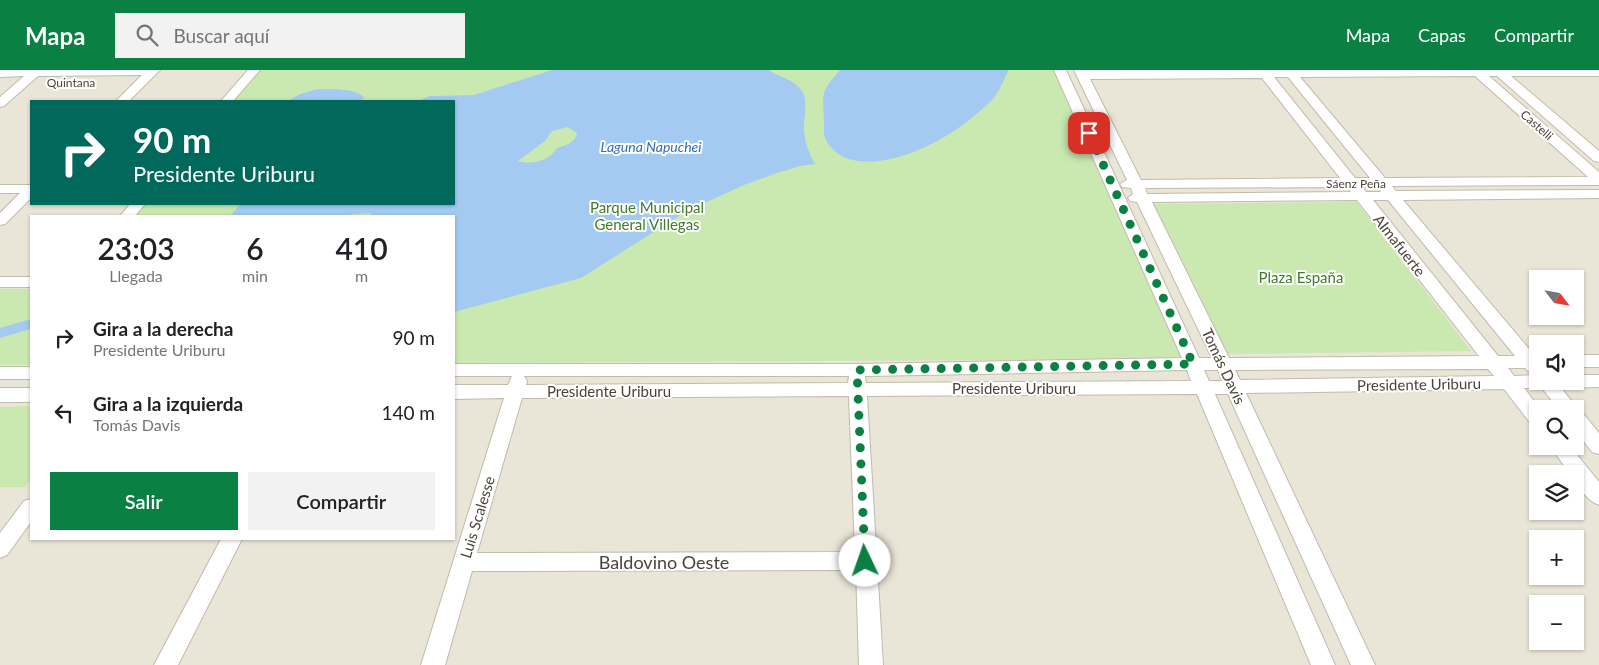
<!DOCTYPE html>
<html lang="es">
<head>
<meta charset="utf-8">
<style>
  body { margin:0; font-family:Lato,sans-serif; background:#f2f2f2; color:#202124; height:100vh; display:flex; flex-direction:column; font-size:19px; white-space:nowrap }
  * { box-sizing:border-box; margin:0 }
  p { font-size:16px; color:#757577 }
  .icon { flex:none; width:28px; height:28px; fill:none; stroke:currentColor; stroke-width:2; stroke-linecap:round; stroke-linejoin:round }
  .map { position:relative; flex:1; overflow:hidden }
  .details { position:absolute; left:30px; top:145px; width:425px; height:325px; display:flex; flex-direction:column; background:#fff; border-radius:0px; box-shadow:0 1px 4px #0004 }
  .details>* { flex:none }
  .hud { position:absolute; left:30px; top:30px; width:425px; height:105px; border-radius:0px; box-shadow:0 1px 4px #0004; background:#00695c; color:#fff; overflow:hidden }
  .needle { width:32px; rotate:121deg }
  .controls { position:absolute; left:1529px; top:200px; display:grid; gap:10px }
  .controls a { display:grid; place-items:center; width:55px; height:55px; border-radius:0px; background:#fff; box-shadow:0 1px 4px #0004; font-size:25px }
  .pin { position:absolute; display:grid; place-items:center; width:42px; height:42px; color:#fff; margin:-21px; border-radius:10px; box-shadow:0 2px 8px #0006 }
  .me { position:absolute; width:55px; margin:-28px; rotate:357deg; stroke-linejoin:round; filter:drop-shadow(0 0 4px #0008) }
  .turn { display:flex; align-items:center; gap:18px; height:105px; padding:0 20px; font-size:22px }
  .turn .icon { width:65px; height:65px; stroke-width:2.5 }
  .turn b { display:block; font-size:35px; line-height:42px }
  .eta { display:flex; justify-content:space-evenly; align-items:center; height:85px; text-align:center }
  .eta b { font-size:30px; font-weight:600; line-height:35px }
  .action { display:flex; gap:10px; margin-top:auto; padding:10px 20px }
  .action a { flex:1; height:58px; border-radius:0px; background:#0b8043; color:#fff; font-size:20px; font-weight:600; line-height:58px; text-align:center }
  .action a+a { background:#f2f2f2; color:#202124 }
  ul { padding:0; list-style:none }
  li { display:flex; align-items:center; gap:15px; height:75px; padding:0 20px }
  li div { flex:1 }
  li b { display:block; font-size:19px }
  li em { font-style:normal }
  header { display:flex; align-items:center; gap:30px; box-sizing:border-box; height:70px; padding:0 25px; background:#0b8043; color:#fff }
  header strong { font-size:24px }
  nav { display:flex; gap:28px; margin-inline-start:auto; font-size:18px }
  .search { width:350px; height:45px; background:#f2f2f2; display:flex; align-items:center; gap:12px; box-sizing:border-box; padding:0 18px; border-radius:0px; color:#757577; font-size:19px }
  .map>svg:first-child { display:block }
</style>
</head>
<body>
<header>
<strong>Mapa</strong>
<div class="search"><svg class="icon" aria-label="search" viewBox="0 0 24 24"><circle cx="10" cy="10" r="6"/><path d="M15 15l6 6"/></svg>Buscar aquí</div>
<nav><a>Mapa</a><a>Capas</a><a>Compartir</a></nav>
</header>
<div class="map">
<svg width="1599" height="595" viewBox="0 0 1599 595">
  <rect width="100%" height="100%" fill="#f5f2e9"/>
  <path fill="#e9e5d7" fill-rule="evenodd" d="M0,0H1599V595H0ZM31,31H454V134H31ZM31,146H454V469H31ZM1538,209H1575V246H1538ZM1538,274H1575V311H1538ZM1538,339H1575V376H1538ZM1538,404H1575V441H1538ZM1538,469H1575V506H1538ZM1538,534H1575V571H1538Z"/>
  <g fill="#cae9b1">
    <polygon points="260,0 1053,0 1183,289 454,293 454,146 135,146 145,134 454,134 454,31 233,31"/>
    <polygon points="1357,132 1471,281 1224,284 1151,134"/>
    <rect x="0" y="219" width="31" height="76"/>
    <polygon points="31,336 31,409 25,417 0,417 0,337"/>
  </g>
  <g fill="#a4caf2" fill-rule="evenodd">
    <path d="M552,0H769C779,7 795,10 802,21C809,31 803,49 804,60C805,73 809,83 815,94L800,96L774,104L744,115L687,141L581,208L454,242V146H372L370,143L353,144L346,146H230L241,134H454V31H418L430,26L474,25ZM568,57L577,63C575,73 566,75 557,78C549,91 532,95 518,91L545,71L552,61Z"/>
    <path d="M840,0H1009C1004,9 999,23 992,30C971,51 944,70 916,81C889,92 843,102 826,70C823,65 824,57 824,51C823,20 820,24 840,0Z"/>
    <path d="M318,19C333,20 352,17 364,27L361,31H288L300,24Z"/>
  </g>
  <g fill="none" stroke-linecap="round" stroke-linejoin="round">
    <polygon fill="#a4caf2" fill-rule="evenodd" points="31,249 31,259 0,268 0,258"/>
    <g stroke="#c0bbab" stroke-width="2">
      <g id="minor">
        <polygon points="0,0 160,0 129,31 116,31 142,5 38,6 4,36 0,37 0,27 24,6 0,7"/>
        <polygon points="248,0 260,0 233,31 221,31"/>
        <path d="M1054,0H1066L1199,288H1212L1137,132L1130,131L1128,128L1133,124L1131,118L1122,117L1120,114L1127,110L1074,0H1599V6H1511L1599,81V92L1594,91L1497,6H1489L1599,102V115L1392,116L1396,121L1599,120V128L1403,130L1535,286H1538V302L1528,301L1525,298H1508L1514,306L1538,305V311H1575V305H1599V317L1561,318L1574,334L1576,340L1582,342L1599,363V384L1592,382L1575,360V339H1558L1542,318H1524L1540,339H1538V356L1531,354L1504,319L1246,323L1375,595H1351L1228,324H1215L1335,595H1311L1197,324L867,326L883,595H859L856,500L472,501L445,595H421L504,328L454,329V315H508L512,306H454V294H857L1182,288ZM1475,6L1588,107L1385,108L1300,7ZM1274,7H1288L1370,108H1355ZM1262,8L1340,108L1141,110L1090,9ZM1347,117L1351,122L1147,124L1145,118ZM1362,117H1377L1381,122H1366ZM1357,130L1479,286L1229,288L1152,132ZM1373,130H1388L1515,286H1498ZM1488,299L1494,306L1240,310L1235,300ZM1187,300L1191,311L866,313L865,306ZM1204,300H1218L1222,311H1209ZM524,306H849L848,313L526,315L527,311ZM849,326L855,482L477,483L522,328Z"/>
        <polygon points="0,115 31,115 31,128 5,154 0,155 0,143 20,123 0,123"/>
        <polygon points="130,134 145,134 135,146 120,146"/>
        <rect x="0" y="207" width="31" height="10"/>
        <rect x="1575" y="285" width="24" height="12"/>
        <rect x="0" y="297" width="31" height="12"/>
        <rect x="0" y="318" width="31" height="14"/>
        <path d="M1550,376H1570L1599,412V435C1588,431 1575,416 1575,404H1570Z"/>
        <polygon points="31,429 31,452 7,485 0,488 0,463 24,431"/>
        <polygon points="221,469 242,469 178,595 154,595"/>
      </g>
    </g>
    <use href="#minor" fill="#fff" fill-rule="evenodd"/>
  </g>
  <g fill="none" stroke-linecap="round" stroke-linejoin="round">
    <polyline stroke="#0b8043" stroke-width="9" stroke-dasharray="0 16.2" points="865,491 857,300 1193,294 1089,63"/>
  </g>
  <g text-anchor="middle" dominant-baseline="central" stroke-width="4" stroke-linejoin="round" paint-order="stroke">
    <g font-size="12" fill="#494437" stroke="#fff">
      <text x="71" y="12">Quintana</text>
      <text transform="translate(1537 55) rotate(41)">Castelli</text>
      <text x="1356" y="113">Sáenz Peña</text>
    </g>
    <g font-size="14" font-style="italic" fill="#2d6eb8" stroke="#fff">
      <text x="651" y="76">Laguna Napuchei</text>
    </g>
    <g font-size="15" fill="#3f7c28" stroke="#fff">
      <text x="647" y="137">Parque Municipal<tspan x="647" dy="17">General Villegas</tspan></text>
      <text x="1301" y="207">Plaza España</text>
    </g>
    <g font-size="15" fill="#494437" stroke="#fff">
      <text transform="translate(1400 175) rotate(52)">Almafuerte</text>
      <text transform="translate(1224 296) rotate(65)">Tomás Davis</text>
      <text transform="translate(1419 314) rotate(-1)">Presidente Uriburu</text>
      <text x="1014" y="318">Presidente Uriburu</text>
      <text x="609" y="321">Presidente Uriburu</text>
      <text transform="translate(477 447) rotate(-73)">Luis Scalesse</text>
    </g>
    <g font-size="18" fill="#494437" stroke="#fff">
      <text x="664" y="492">Baldovino Oeste</text>
    </g>
  </g>
</svg>
<div class="controls">
<a><svg class="needle" viewBox="-14 -14 28 28"><path d="M0-13l5 13h-10z" fill="#e53935"/><path d="M0 13l5-13h-10z" fill="#757577"/></svg></a>
<a><svg class="icon" aria-label="sound" viewBox="0 0 24 24"><path d="M4 9h4l5-4v14l-5-4H4zM17 9q2 3 0 6"/></svg></a>
<a><svg class="icon" aria-label="search" viewBox="0 0 24 24"><circle cx="10" cy="10" r="6"/><path d="M15 15l6 6"/></svg></a>
<a><svg class="icon" aria-label="layers" viewBox="0 0 24 24"><path d="M12 4l9 5-9 5-9-5zM3 14l9 5 9-5"/></svg></a>
<a>+</a>
<a>−</a>
</div>
<div class="pin" style="left:1089px;top:63px;background:#d93025"><svg class="icon" aria-label="arrive" viewBox="0 0 24 24"><path d="M6 21V4h12l-3 4 3 4H6"/></svg></div>
<svg class="me" style="left:865px;top:491px" viewBox="-20 -20 40 40"><circle r="19" fill="#fff"/><path d="M0-13L10 11 0 6-10 11z" fill="#0b8043"/></svg>
<div class="hud">
<div class="turn"><svg class="icon" aria-label="right" viewBox="0 0 24 24"><path d="M7 20v-9h11M14 6l5 5-5 5"/></svg><div><b>90 m</b>Presidente Uriburu</div></div>
</div>
<section class="details">
<div class="eta">
<div><b>23:03</b><p>Llegada</p></div>
<div><b>6</b><p>min</p></div>
<div><b>410</b><p>m</p></div>
</div>
<ul>
<li><svg class="icon" aria-label="right" viewBox="0 0 24 24"><path d="M7 20v-9h11M14 6l5 5-5 5"/></svg><div><b>Gira a la derecha</b><p>Presidente Uriburu</p></div><em>90 m</em></li>
<li><svg class="icon" aria-label="left" viewBox="0 0 24 24"><path d="M17 20v-9H6M10 6l-5 5 5 5"/></svg><div><b>Gira a la izquierda</b><p>Tomás Davis</p></div><em>140 m</em></li>
</ul>
<div class="action"><a>Salir</a><a>Compartir</a></div>
</section>
</div>
</body>
</html>
